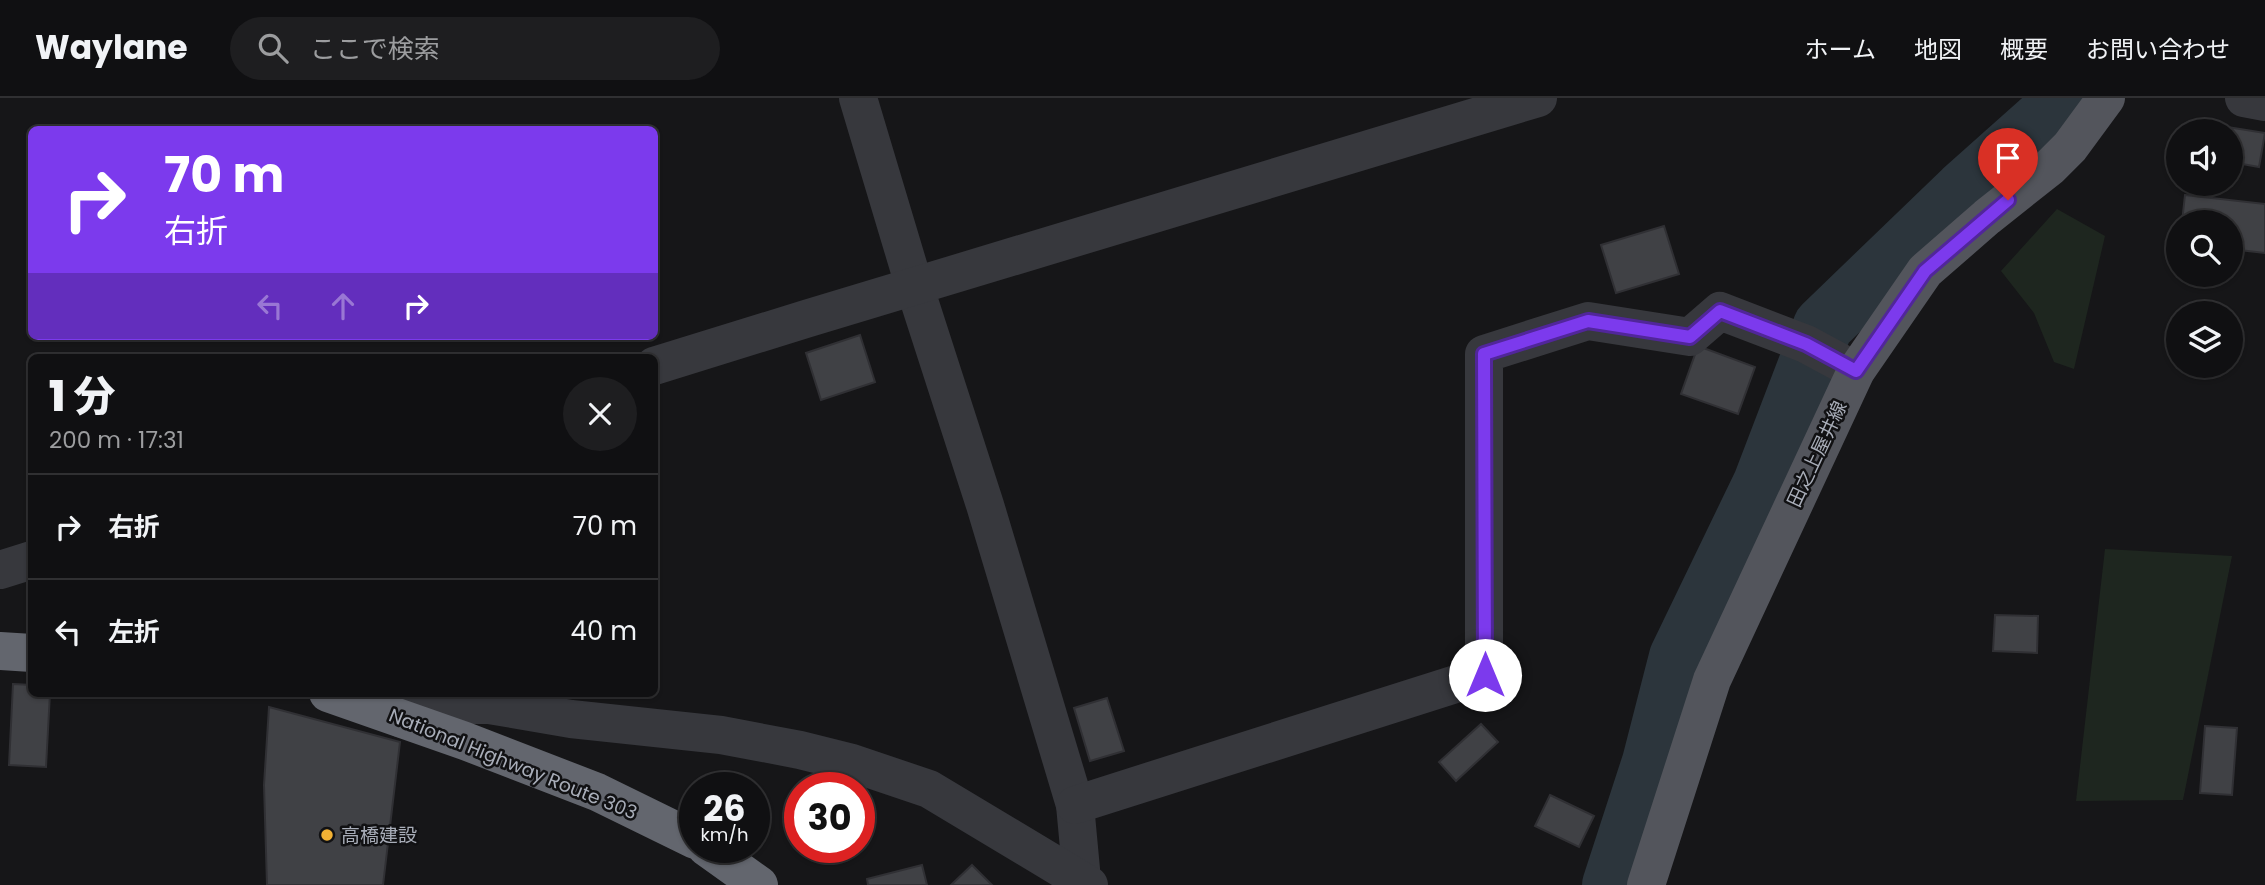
<!DOCTYPE html>
<html lang="ja">
<head>
<meta charset="utf-8">
<style>
  body { margin:0; font-family:Poppins,"Noto Sans JP",sans-serif; background:#1e1e20; color:#f1f3f6; height:100vh; display:flex; flex-direction:column; font-size:26px; white-space:nowrap }
  * { box-sizing:border-box; margin:0 }
  p { font-size:23px; color:#9c9d9f }
  .icon { flex:none; width:38px; height:38px; fill:none; stroke:currentColor; stroke-width:2; stroke-linecap:round; stroke-linejoin:round }
  .map { position:relative; flex:1; overflow:hidden }
  .sheet { position:absolute; left:28px; top:256px; width:630px; height:343px; display:flex; flex-direction:column; background:#101012; border-radius:10px; box-shadow:0 2px 5px #0004,0 0 0 2px #303032 }
  .sheet>* { flex:none }
  .guide { position:absolute; left:28px; top:28px; width:630px; height:214px; border-radius:10px; box-shadow:0 2px 5px #0004,0 0 0 2px #303032; background:#7c3aed; color:#fff; overflow:hidden }
  .fabs { position:absolute; left:2166px; top:21px; display:grid; gap:14px }
  .fabs a { display:grid; place-items:center; width:77px; height:77px; border-radius:50%; background:#101012; box-shadow:0 2px 5px #0004,0 0 0 2px #303032; font-size:35px }
  .speed { position:absolute; left:679px; top:674px; display:flex; gap:14px; font-size:35px; font-weight:700; text-align:center }
  .speed>* { display:grid; place-content:center; width:91px; height:91px; border-radius:50%; background:#101012; box-shadow:0 2px 5px #0004,0 0 0 2px #303032; line-height:1 }
  .speed small { font-size:18px; font-weight:400 }
  .speed .limit { border:10px solid #d22; background:#fff; color:#111 }
  .pin { position:absolute; display:grid; place-items:center; width:60px; height:60px; color:#fff; margin:-72px -30px; border-radius:50% 50% 50% 0; rotate:-45deg; box-shadow:0 0 7px #0007 }
  .pin .icon { rotate:45deg }
  .me { position:absolute; width:77px; margin:-38px; rotate:0deg; stroke-linejoin:round; filter:drop-shadow(0 0 5px #0008) }
  .turn { display:flex; align-items:center; gap:24px; height:147px; padding:0 21px; font-size:32px }
  .turn .icon { width:91px; height:91px; stroke-width:2.5 }
  .turn b { display:block; font-size:49px; line-height:60px }
  .lanes { display:flex; align-items:center; height:66px; padding:0 21px; background:#0003; justify-content:center; gap:35px; direction:ltr }
  .lanes .off { opacity:.35 }
  .round { display:grid; place-items:center; flex:none; width:74px; height:74px; border-radius:37px; background:#1e1e20 }
  .headline { display:flex; align-items:center; justify-content:space-between; height:119px; padding:0 21px }
  h1 { font-size:42px; font-weight:800; line-height:52px }
  ul { padding:0; list-style:none }
  li { display:flex; align-items:center; gap:21px; height:105px; padding:0 21px; border-top:2px solid #303032 }
  li div { flex:1 }
  li b { display:block; font-size:26px }
  li em { font-style:normal }
  header { display:flex; align-items:center; gap:42px; box-sizing:border-box; height:98px; padding:0 35px; background:#101012; border-bottom:2px solid #303032 }
  header strong { font-size:33px }
  nav { display:flex; gap:38px; margin-inline-start:auto; font-size:24px }
  .search { width:490px; height:63px; background:#1e1e20; display:flex; align-items:center; gap:18px; box-sizing:border-box; padding:0 24px; border-radius:38px; color:#9c9d9f; font-size:26px }
  .map>svg:first-child { display:block }
</style>
</head>
<body>
<header>
<strong>Waylane</strong>
<div class="search"><svg class="icon" aria-label="search" viewBox="0 0 24 24"><circle cx="10" cy="10" r="6"/><path d="M15 15l6 6"/></svg>ここで検索</div>
<nav><a>ホーム</a><a>地図</a><a>概要</a><a>お問い合わせ</a></nav>
</header>
<div class="map">
<svg width="2265" height="787" viewBox="0 0 2265 787">
  <rect width="100%" height="100%" fill="#161618"/>
  <g fill="#1e261f">
    <polygon points="2057,111 2105,138 2074,271 2054,264 2034,215 2001,173"/>
    <polygon points="2105,451 2232,458 2183,702 2076,703"/>
  </g>
  <g fill="none" stroke-linecap="round" stroke-linejoin="round">
    <polyline stroke="#2c353c" stroke-width="60" points="1612,787 1652,664 1679,559 1763,385 1823,228 1963,93 2056,10 2061,0"/>
  </g>
  <g fill="#404145" stroke="#303034" stroke-width="2">
    <polygon points="2215,27 2265,35 2259,69 2231,64 2231,33 2214,33"/>
    <polygon points="2185,97 2265,106 2265,155 2231,151 2231,124 2182,124"/>
    <polygon points="1664,128 1679,176 1616,195 1601,147"/>
    <polygon points="860,237 875,284 821,302 806,255"/>
    <polygon points="1698,248 1755,269 1738,316 1681,296"/>
    <polygon points="1995,517 2038,518 2037,555 1993,553"/>
    <polygon points="13,586 32,587 32,595 50,595 46,669 9,667"/>
    <polygon points="1107,600 1124,653 1090,663 1074,610"/>
    <polygon points="269,609 400,644 383,787 267,787 264,687"/>
    <polygon points="1481,626 1498,644 1456,683 1439,664"/>
    <polygon points="2205,628 2237,630 2232,697 2200,695"/>
    <polygon points="1550,697 1594,718 1579,749 1535,728"/>
    <polygon points="922,767 927,787 868,787 867,781"/>
    <polygon points="972,767 992,787 951,787"/>
  </g>
  <g fill="none" stroke-linecap="round" stroke-linejoin="round">
    <g stroke="#37383d" stroke-width="38">
      <polyline points="858,0 914,187 985,407 1075,707 1082,782 1077,787"/>
      <polyline points="2244,0 2265,4"/>
      <path d="M654,268C948,176 1244,90 1538,0"/>
      <polyline points="0,472 32,462"/>
      <polyline points="402,621 435,607 489,607 571,621 721,637 800,652 852,665 929,691 1089,787"/>
      <polyline points="1075,707 1484,577 1484,256 1588,223 1690,239 1720,213 1806,246 1856,273"/>
    </g>
    <polyline stroke="#53555c" stroke-width="38" points="1646,787 1712,582 1856,273 1925,173 1987,119 2050,69 2070,49 2106,0"/>
    <g stroke="#63666e" stroke-width="38">
      <polyline points="0,553 32,555"/>
      <polyline points="328,595 465,643 597,694 695,742"/>
      <polyline points="706,749 759,787"/>
    </g>
  </g>
  <g fill="none" stroke-linecap="round" stroke-linejoin="round">
    <g stroke="#51269a" stroke-width="18">
      <polyline id="route" points="1485,577 1484,256 1588,223 1690,239 1720,213 1806,246 1856,273 1925,173 2008,102"/>
    </g>
    <use href="#route" stroke="#7c3aed" stroke-width="12"/>
  </g>
  <circle fill="#f2b134" stroke="#111113" stroke-width="2.5" cx="327" cy="737" r="7"/>
  <g text-anchor="middle" dominant-baseline="central" stroke-width="5" stroke-linejoin="round" paint-order="stroke">
    <g font-size="19" fill="#a8adb8" stroke="#111113">
      <text transform="translate(1817 356) rotate(-65)">田之上屋井線</text>
      <text transform="translate(513 666) rotate(22)">National Highway Route 303</text>
    </g>
    <g font-size="19" fill="#a8adb8" stroke="#111113" text-anchor="start">
      <text x="341" y="737">高橋建設</text>
    </g>
  </g>
</svg>
<div class="fabs">
<a><svg class="icon" aria-label="sound" viewBox="0 0 24 24"><path d="M4 9h4l5-4v14l-5-4H4zM17 9q2 3 0 6"/></svg></a>
<a><svg class="icon" aria-label="search" viewBox="0 0 24 24"><circle cx="10" cy="10" r="6"/><path d="M15 15l6 6"/></svg></a>
<a><svg class="icon" aria-label="layers" viewBox="0 0 24 24"><path d="M12 4l9 5-9 5-9-5zM3 14l9 5 9-5"/></svg></a>
</div>
<div class="speed"><div>26<small>km/h</small></div><div class="limit">30</div></div>
<div class="pin" style="left:2008px;top:102px;background:#d93025"><svg class="icon" aria-label="arrive" viewBox="0 0 24 24"><path d="M6 21V4h12l-3 4 3 4H6"/></svg></div>
<svg class="me" style="left:1485px;top:577px" viewBox="-20 -20 40 40"><circle r="19" fill="#fff"/><path d="M0-13L10 11 0 6-10 11z" fill="#7c3aed"/></svg>
<div class="guide">
<div class="turn"><svg class="icon" aria-label="right" viewBox="0 0 24 24"><path d="M7 20v-9h11M14 6l5 5-5 5"/></svg><div><b>70 m</b>右折</div></div>
<div class="lanes"><svg class="icon off" aria-label="left" viewBox="0 0 24 24"><path d="M17 20v-9H6M10 6l-5 5 5 5"/></svg><svg class="icon off" aria-label="ahead" viewBox="0 0 24 24"><path d="M12 20V5M6 11l6-6 6 6"/></svg><svg class="icon" aria-label="right" viewBox="0 0 24 24"><path d="M7 20v-9h11M14 6l5 5-5 5"/></svg></div>
</div>
<section class="sheet">
<div class="headline"><div><h1>1 分</h1><p>200 m · 17:31</p></div><a class="round"><svg class="icon" aria-label="close" viewBox="0 0 24 24"><path d="M6 6l12 12M18 6L6 18"/></svg></a></div>
<ul>
<li><svg class="icon" aria-label="right" viewBox="0 0 24 24"><path d="M7 20v-9h11M14 6l5 5-5 5"/></svg><div><b>右折</b></div><em>70 m</em></li>
<li><svg class="icon" aria-label="left" viewBox="0 0 24 24"><path d="M17 20v-9H6M10 6l-5 5 5 5"/></svg><div><b>左折</b></div><em>40 m</em></li>
</ul>
</section>
</div>
</body>
</html>
